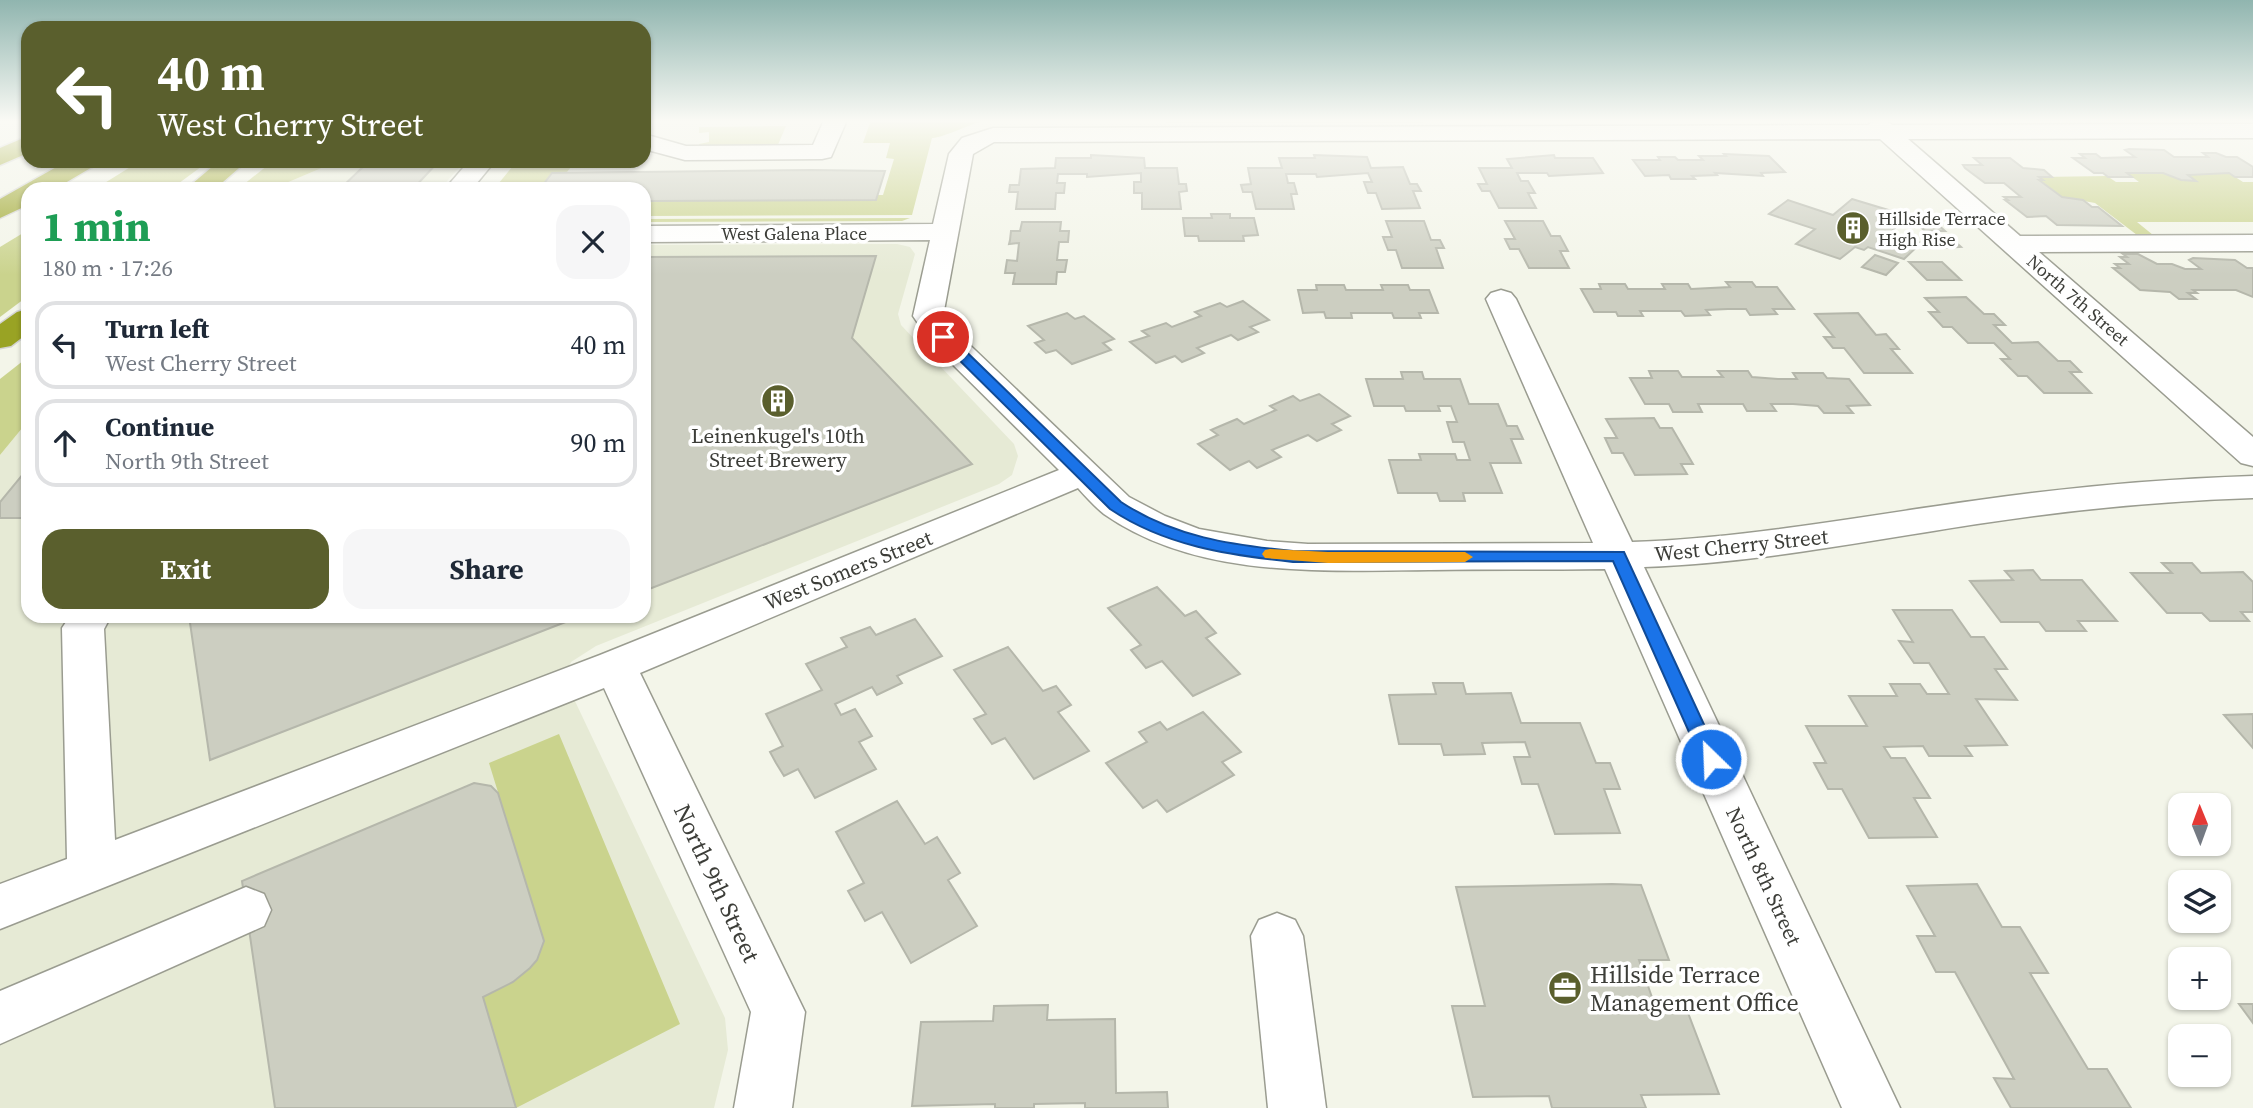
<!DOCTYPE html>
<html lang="en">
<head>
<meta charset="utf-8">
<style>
  body { margin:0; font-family:"Source Serif 4",serif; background:#f6f6f7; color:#1f2937; height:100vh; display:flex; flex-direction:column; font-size:26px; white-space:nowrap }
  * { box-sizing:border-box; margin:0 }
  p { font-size:23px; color:#747a83 }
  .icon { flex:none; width:38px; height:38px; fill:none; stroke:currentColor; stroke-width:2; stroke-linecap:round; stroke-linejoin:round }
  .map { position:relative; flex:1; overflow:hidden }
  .sheet { position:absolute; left:21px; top:182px; width:630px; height:441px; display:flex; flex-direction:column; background:#fff; border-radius:21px; box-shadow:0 2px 5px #0004 }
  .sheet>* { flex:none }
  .banner { position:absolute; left:21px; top:21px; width:630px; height:147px; border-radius:21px; box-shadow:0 2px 5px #0004; background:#5a5f2d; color:#fff; overflow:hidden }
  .needle { width:46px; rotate:359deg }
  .tools { position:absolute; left:2168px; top:793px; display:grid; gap:14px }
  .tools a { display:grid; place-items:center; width:63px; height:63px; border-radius:14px; background:#fff; box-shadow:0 2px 5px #0004; font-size:35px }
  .pin { position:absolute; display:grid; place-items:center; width:60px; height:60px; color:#fff; margin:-30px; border:4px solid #fff; border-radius:50%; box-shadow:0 2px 7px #0007 }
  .me { position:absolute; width:77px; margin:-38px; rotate:336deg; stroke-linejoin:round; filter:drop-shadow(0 0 5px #0008) }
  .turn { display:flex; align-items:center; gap:24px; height:147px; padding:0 21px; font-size:32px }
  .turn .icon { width:91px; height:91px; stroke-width:2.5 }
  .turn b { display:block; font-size:49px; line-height:60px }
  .round { display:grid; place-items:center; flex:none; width:74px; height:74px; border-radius:21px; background:#f6f6f7 }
  .summary { display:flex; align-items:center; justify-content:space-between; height:119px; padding:0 21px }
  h1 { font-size:42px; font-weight:700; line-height:52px; color:#1e9e55 }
  .cta { display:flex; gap:14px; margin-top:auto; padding:14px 21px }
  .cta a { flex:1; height:80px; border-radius:21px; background:#5a5f2d; color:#fff; font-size:28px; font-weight:700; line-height:80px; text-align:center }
  .cta a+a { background:#f6f6f7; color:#1f2937 }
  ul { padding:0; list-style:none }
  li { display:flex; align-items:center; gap:21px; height:88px; margin:0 14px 10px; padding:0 7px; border:4px solid #e0e1e3; border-radius:21px }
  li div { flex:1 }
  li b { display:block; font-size:26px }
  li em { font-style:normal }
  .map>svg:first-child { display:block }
</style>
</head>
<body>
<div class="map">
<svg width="2253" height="1108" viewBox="0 0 2253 1108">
  <rect width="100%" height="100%" fill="#f3f5e9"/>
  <g fill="#e6ead5">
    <polygon points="338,161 465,161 440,189 272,189"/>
    <polygon points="897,244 910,247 915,254 898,314 901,325 1014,444 1018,456 1012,475 999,484 596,646 571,662 566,673 565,680 725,1018 728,1050 714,1108 0,1108 0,455 28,421 28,616 644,616 644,245"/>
  </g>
  <g fill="#cad38d">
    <path d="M871,120H991C971,122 947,137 932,138L912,215L644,216V201L876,200L877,195H883L894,159L886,158L890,143H863Z"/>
    <polygon points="2061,120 2253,120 2253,122 2067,122"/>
    <polygon points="1165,121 1423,121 1424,123 1167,123"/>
    <polygon points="786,126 777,147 699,147 699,144 709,142 709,132 699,133 699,127"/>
    <polygon points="140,161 209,161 171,189 95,189"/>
    <polygon points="273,161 338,161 272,189 238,189"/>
    <polygon points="517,161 576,161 567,172 552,173 540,189 494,189"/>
    <polygon points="2127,173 2163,173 2181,180 2194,181 2188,175 2229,173 2243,182 2253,182 2253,222 2137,222 2153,235 2137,235 2095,203 2062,197 2039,180 2042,179 2040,177 2107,176 2116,182 2139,182"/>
    <polygon points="910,218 902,221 644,222 644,219"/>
    <polygon points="28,230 28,296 0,317 0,247"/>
    <polygon points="28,357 28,421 0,455 0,379"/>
    <path d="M559,734L680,1024L516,1108L483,997C512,982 532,973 544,941L489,763Z"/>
  </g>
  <g fill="#cccec1" stroke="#b5b7ab" stroke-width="2">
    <polygon points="2129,149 2164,150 2174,157 2208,157 2203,153 2216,153 2226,157 2237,157 2253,167 2253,177 2235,177 2229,173 2188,175 2196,181 2181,180 2163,173 2127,173 2132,177 2108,177 2103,173 2094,173 2073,158 2085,158 2080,154 2096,154 2101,158 2135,157 2125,150"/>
    <polygon points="1724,154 1769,156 1785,172 1761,173 1763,176 1715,173 1717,175 1692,176 1695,179 1671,179 1669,175 1645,176 1633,160 1660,160 1658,157 1675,157 1678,160 1703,160 1699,156 1726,156"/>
    <polygon points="1091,155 1144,158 1145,168 1177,168 1179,184 1186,184 1187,191 1179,192 1181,209 1142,209 1142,193 1134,193 1134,182 1141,182 1141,173 1087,177 1087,174 1058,174 1057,183 1065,183 1064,193 1056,193 1055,209 1016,209 1018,192 1009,192 1010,185 1019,185 1021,169 1055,168 1056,158 1091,158"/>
    <polygon points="1314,155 1367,157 1371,168 1403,167 1410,184 1417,184 1421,191 1413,191 1420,208 1382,209 1376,193 1368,193 1364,182 1372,182 1368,173 1317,177 1316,174 1286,174 1288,183 1294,183 1297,194 1291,194 1294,209 1256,209 1252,192 1243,192 1241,185 1251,184 1248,168 1282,168 1279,158 1315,158"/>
    <polygon points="1554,155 1555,158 1593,158 1603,173 1549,176 1547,173 1517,173 1521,181 1528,181 1535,193 1528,193 1536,208 1499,208 1490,191 1482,191 1478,184 1487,184 1479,168 1512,168 1507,159"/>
    <polygon points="1974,158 2010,158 2023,168 2044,170 2052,177 2039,177 2043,180 2039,180 2062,197 2083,200 2092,207 2098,207 2122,226 2057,225 2046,216 2027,217 2005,200 2008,200 2004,197 2021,197 2004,183 1985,183 1965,168 1963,165 1982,165"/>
    <polygon points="438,162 413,189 340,189 367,163"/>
    <polygon points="811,170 885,171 876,200 644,201 644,189 540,189 552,173"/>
    <polygon points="1852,199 1895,212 1883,222 1897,226 1890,233 1921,243 1904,259 1868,247 1864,250 1855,247 1840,259 1796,244 1815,229 1769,214 1788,200 1833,215"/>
    <polygon points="1211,214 1230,214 1230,218 1254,218 1258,235 1243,236 1244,241 1199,241 1198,236 1185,236 1183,218 1212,218"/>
    <polygon points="1386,221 1424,221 1431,240 1440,240 1444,248 1436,248 1443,268 1402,268 1396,250 1388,250 1383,237 1392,237"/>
    <polygon points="1505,221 1543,221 1551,236 1560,236 1568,251 1560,251 1569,268 1529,268 1519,249 1510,249 1505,239 1515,239"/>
    <polygon points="1022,222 1061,222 1060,231 1069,231 1068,242 1059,242 1057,260 1067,260 1065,272 1057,272 1056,284 1013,284 1015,273 1005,273 1007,260 1017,261 1019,243 1009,244 1010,240 1011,231 1020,231"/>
    <polygon points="1915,222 1935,222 1945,231 1925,231"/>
    <polygon points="1932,238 1951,238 1961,247 1942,248"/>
    <polygon points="2123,254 2138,254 2157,264 2172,264 2185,269 2201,269 2189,260 2193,258 2235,260 2247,268 2253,268 2253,297 2236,290 2193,290 2197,293 2188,293 2196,299 2179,299 2170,292 2140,290 2113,268 2120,268 2115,264 2129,264 2120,257 2127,257"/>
    <polygon points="1875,255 1898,263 1886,275 1862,267"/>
    <polygon points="876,256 852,338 972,464 644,591 644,257"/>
    <polygon points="1909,262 1942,262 1961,280 1927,280"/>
    <polygon points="1726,282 1752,282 1756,287 1777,287 1794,309 1773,309 1777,314 1750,315 1746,309 1728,309 1706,310 1710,315 1685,316 1681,311 1640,311 1643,316 1618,316 1616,312 1594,312 1581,289 1601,289 1599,284 1625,284 1628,289 1665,289 1662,284 1688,284 1691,289 1730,287"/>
    <polygon points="1316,285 1344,285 1346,290 1383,290 1381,285 1408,285 1410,290 1429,290 1438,313 1419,313 1421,318 1394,318 1392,313 1351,313 1352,318 1326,318 1324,312 1303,313 1298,290 1317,290"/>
    <polygon points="1966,297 1984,314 1994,314 2005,325 1994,325 2012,343 2038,342 2058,361 2070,361 2081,372 2070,372 2091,393 2044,393 2027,376 2018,376 2001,359 2010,359 1994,343 1968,343 1952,327 1943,327 1929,312 1939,312 1925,298"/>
    <polygon points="1243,301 1269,320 1250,327 1258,332 1238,340 1231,335 1197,348 1204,353 1182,362 1175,356 1156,363 1130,342 1149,336 1142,331 1166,323 1172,327 1201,316 1195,312 1220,303 1227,307"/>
    <polygon points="1067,313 1075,319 1084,316 1114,339 1103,343 1111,350 1072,364 1056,350 1046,353 1035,343 1044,340 1028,326"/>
    <polygon points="1858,313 1876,335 1886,334 1899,349 1891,349 1912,373 1864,373 1844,348 1833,348 1824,337 1834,337 1815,314"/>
    <polygon points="1649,371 1678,371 1682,377 1723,377 1718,371 1748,371 1752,377 1778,379 1797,379 1793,373 1823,373 1827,378 1849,379 1870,405 1847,406 1853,413 1824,413 1818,406 1793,404 1771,404 1776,411 1747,411 1743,404 1698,404 1702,412 1673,412 1669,404 1645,404 1630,378 1652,378"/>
    <polygon points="1401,372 1422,372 1424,379 1460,379 1469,404 1498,404 1507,426 1517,426 1523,439 1511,439 1521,463 1490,463 1502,493 1463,493 1465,501 1440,501 1437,493 1398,493 1389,460 1421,460 1419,454 1455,454 1457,460 1470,460 1464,442 1453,442 1447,422 1457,422 1451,406 1438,406 1440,411 1406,411 1404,406 1374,406 1366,379 1403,379"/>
    <polygon points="1319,394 1350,416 1332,424 1341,430 1317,441 1308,435 1272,450 1281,457 1257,468 1249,461 1230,470 1198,444 1218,435 1211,430 1218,427 1237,419 1244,424 1276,410 1270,406 1293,396 1300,401"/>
    <polygon points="1654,418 1660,428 1672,428 1693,464 1681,464 1687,474 1635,475 1623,453 1612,453 1605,438 1617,438 1606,419"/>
    <polygon points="28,468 28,518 0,518 0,502"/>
    <polygon points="2162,563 2192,563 2201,573 2243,572 2253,582 2253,612 2241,612 2249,621 2210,621 2202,613 2167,613 2131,573 2172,573"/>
    <polygon points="2033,570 2041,580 2082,580 2117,621 2078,621 2086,631 2046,631 2039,622 2001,622 1970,581 2013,580 2005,571"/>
    <polygon points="1157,587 1185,616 1196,611 1216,633 1206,638 1240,674 1193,696 1162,661 1146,668 1131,650 1141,645 1108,608"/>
    <polygon points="1893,610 1952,610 1971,637 1984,637 2007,669 1995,669 2017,700 1976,699 2007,745 1965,746 1972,756 1929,756 1923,746 1884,747 1891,758 1905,758 1930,798 1914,798 1937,837 1869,838 1842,789 1828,789 1814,763 1826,763 1806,726 1867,726 1849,696 1897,696 1890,684 1920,684 1927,694 1949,694 1929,663 1914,663 1899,641 1913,642"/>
    <polygon points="189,616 581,616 210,760"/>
    <polygon points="915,619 942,656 897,676 902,683 877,695 872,687 835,704 841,715 855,709 872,736 859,742 876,769 815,798 798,769 784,776 776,763 770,752 783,746 766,714 822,690 806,664 847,647 841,638 870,627 876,635"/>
    <polygon points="1008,647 1043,691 1056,686 1071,705 1058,712 1089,751 1034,779 1005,738 992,744 974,719 986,714 954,670"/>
    <polygon points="1433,683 1463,683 1466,694 1511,693 1521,723 1580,723 1596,763 1610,763 1620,789 1604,789 1620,833 1555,834 1538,784 1522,784 1514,757 1530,757 1525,742 1482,743 1485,754 1444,755 1441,744 1399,744 1389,695 1436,694"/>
    <polygon points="1203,712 1241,752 1222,762 1234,775 1167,812 1157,800 1143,808 1106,763 1147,742 1139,732 1160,722 1167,730"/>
    <polygon points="2253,714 2253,748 2224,715"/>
    <polygon points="474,783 491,786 498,793 544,941 537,960 530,968 513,982 483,997 516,1108 275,1108 242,881"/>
    <polygon points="897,801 925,844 937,837 960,873 948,880 977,926 911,963 882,912 865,921 848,891 864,883 836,832"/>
    <polygon points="1612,884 1641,885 1669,960 1639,960 1655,1006 1685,1005 1719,1094 1641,1095 1646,1108 1552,1108 1549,1096 1473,1097 1452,1006 1485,1006 1456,887"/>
    <polygon points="1977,884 2002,927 2020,927 2048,973 2030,973 2088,1069 2107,1069 2131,1108 2011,1108 1994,1078 2014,1079 1955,972 1936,972 1917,936 1935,936 1907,886"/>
    <polygon points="2239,1004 2253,1004 2253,1023"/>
    <polygon points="1048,1005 1047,1020 1115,1019 1116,1093 1167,1092 1168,1108 1085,1108 1085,1103 1034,1104 1034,1108 995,1108 995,1104 912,1106 921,1022 993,1021 994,1006"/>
  </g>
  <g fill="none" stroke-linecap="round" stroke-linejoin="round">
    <g stroke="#9a9c90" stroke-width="3">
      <g id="minor">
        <polygon points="824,120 847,120 831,157 822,159 685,160 644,149 644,134 686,146 813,145"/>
        <path d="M1876,120L1887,121L1892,125L2253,124V138L1908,139L2020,236L2253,235V251L2039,252L2253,437V466L2241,463L1880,139L994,142L973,154L943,316L954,330L1129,497L1165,516L1199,529L1267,541L1308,544L1593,543L1486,299L1491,293L1501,290L1511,293L1516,299L1632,542C1749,538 1862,516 1979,500C2070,487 2161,479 2253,476V498C2160,501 2068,510 1977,524C1865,541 1757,563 1644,567L1900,1108H1842L1605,569C1546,570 1488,569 1429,570C1322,571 1197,579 1104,514C1095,507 1086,497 1078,488L640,673L805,1012L792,1108H734L751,1012L604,688L0,929V884L67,859L62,628L70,616H111L104,629L115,840L600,655L1059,470L932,344L913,316L930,240L644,242V226L933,224L949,154L962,138L993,128L1868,125Z"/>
        <polygon points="469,161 495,161 472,189 445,189"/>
        <polygon points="246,887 264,894 271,910 264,926 0,1044 0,991"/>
        <polygon points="1277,913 1295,920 1303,936 1326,1108 1268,1108 1251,936 1259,920"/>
      </g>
    </g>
    <g stroke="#d4d4d3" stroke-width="3">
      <g id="highway">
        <polygon points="28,136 28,153 0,165 0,148"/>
        <polygon points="67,161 97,161 94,166 55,189 28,189 28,205 0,218 0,199"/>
        <polygon points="219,161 247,161 215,189 186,189"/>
        <polygon points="28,309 28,333 11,346 0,348 0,324 17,312"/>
      </g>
    </g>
    <use href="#minor" fill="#fff" fill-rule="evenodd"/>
    <use href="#highway" fill="#99a324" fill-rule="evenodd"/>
  </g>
  <linearGradient id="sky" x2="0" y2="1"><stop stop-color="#90b5af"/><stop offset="0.44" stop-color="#fafaf5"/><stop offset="1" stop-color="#fafaf5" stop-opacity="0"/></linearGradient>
  <rect width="2253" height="275" fill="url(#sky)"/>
  <path fill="#1a73e8" stroke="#114b97" stroke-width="2" d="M943,333L948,334L1121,502C1174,537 1231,545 1293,551L1624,552L1720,759L1717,764L1711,766L1704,764L1701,759L1613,561L1293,562C1228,555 1165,546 1110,509L939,340V334Z"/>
  <polygon fill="#f59e0b" points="1270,549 1328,552 1465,552 1473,557 1465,562 1328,563 1265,558 1262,554 1265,550"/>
  <defs>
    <g id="building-disc" transform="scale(1.75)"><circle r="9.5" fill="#5a5f2d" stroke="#fff"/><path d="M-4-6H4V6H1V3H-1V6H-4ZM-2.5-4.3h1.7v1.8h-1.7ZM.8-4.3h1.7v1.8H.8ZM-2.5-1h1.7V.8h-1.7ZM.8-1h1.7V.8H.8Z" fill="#fff"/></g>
    <g id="office-disc" transform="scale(1.75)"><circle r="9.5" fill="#5a5f2d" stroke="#fff"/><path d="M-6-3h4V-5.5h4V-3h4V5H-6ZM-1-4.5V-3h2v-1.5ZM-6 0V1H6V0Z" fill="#fff"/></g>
  </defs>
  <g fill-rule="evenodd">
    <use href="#building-disc" x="1853" y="228"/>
    <use href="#building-disc" x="778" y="401"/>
    <use href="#office-disc" x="1565" y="988"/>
  </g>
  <g text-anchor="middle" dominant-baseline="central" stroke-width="7" stroke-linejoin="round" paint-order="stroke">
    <g font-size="18" fill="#3c3d38" stroke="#fff" text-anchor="start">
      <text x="1878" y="218">Hillside Terrace<tspan x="1878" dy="21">High Rise</tspan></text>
    </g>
    <g font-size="18" fill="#3c3d38" stroke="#fff">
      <text x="794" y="233">West Galena Place</text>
      <text transform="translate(2078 300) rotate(41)">North 7th Street</text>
    </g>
    <g font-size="21" fill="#3c3d38" stroke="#fff">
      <text x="778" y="435">Leinenkugel's 10th<tspan x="778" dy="24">Street Brewery</tspan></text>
    </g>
    <g font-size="21" fill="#3c3d38" stroke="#fff">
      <text transform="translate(1741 545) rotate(-6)">West Cherry Street</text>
      <text transform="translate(848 570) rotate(-22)">West Somers Street</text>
      <text transform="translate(1764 876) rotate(65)">North 8th Street</text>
    </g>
    <g font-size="24" fill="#3c3d38" stroke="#fff">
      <text transform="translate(717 883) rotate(65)">North 9th Street</text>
    </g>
    <g font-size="24" fill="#3c3d38" stroke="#fff" text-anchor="start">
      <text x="1590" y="974">Hillside Terrace<tspan x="1590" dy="28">Management Office</tspan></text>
    </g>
  </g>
</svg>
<div class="tools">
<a><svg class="needle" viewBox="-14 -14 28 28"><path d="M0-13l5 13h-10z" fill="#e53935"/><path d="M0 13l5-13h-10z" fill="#747a83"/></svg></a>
<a><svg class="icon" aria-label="layers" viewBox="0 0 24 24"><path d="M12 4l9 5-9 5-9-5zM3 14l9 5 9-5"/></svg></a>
<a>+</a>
<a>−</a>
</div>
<div class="pin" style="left:943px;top:337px;background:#d93025"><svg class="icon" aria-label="arrive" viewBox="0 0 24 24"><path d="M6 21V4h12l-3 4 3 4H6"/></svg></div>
<svg class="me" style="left:1711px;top:759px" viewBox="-20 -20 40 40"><circle r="17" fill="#1a73e8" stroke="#fff" stroke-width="3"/><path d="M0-11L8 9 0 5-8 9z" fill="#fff"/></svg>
<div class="banner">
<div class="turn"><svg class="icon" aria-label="left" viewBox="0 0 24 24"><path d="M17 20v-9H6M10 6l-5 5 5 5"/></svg><div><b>40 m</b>West Cherry Street</div></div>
</div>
<section class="sheet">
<div class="summary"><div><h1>1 min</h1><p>180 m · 17:26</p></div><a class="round"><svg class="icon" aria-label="close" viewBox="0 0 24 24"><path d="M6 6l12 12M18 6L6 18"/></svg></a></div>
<ul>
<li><svg class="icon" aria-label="left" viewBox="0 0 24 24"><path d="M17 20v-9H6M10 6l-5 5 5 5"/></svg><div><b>Turn left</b><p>West Cherry Street</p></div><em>40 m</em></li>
<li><svg class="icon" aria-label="ahead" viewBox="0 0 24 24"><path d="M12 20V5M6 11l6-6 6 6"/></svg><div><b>Continue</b><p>North 9th Street</p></div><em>90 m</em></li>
</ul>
<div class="cta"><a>Exit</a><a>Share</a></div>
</section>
</div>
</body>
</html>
